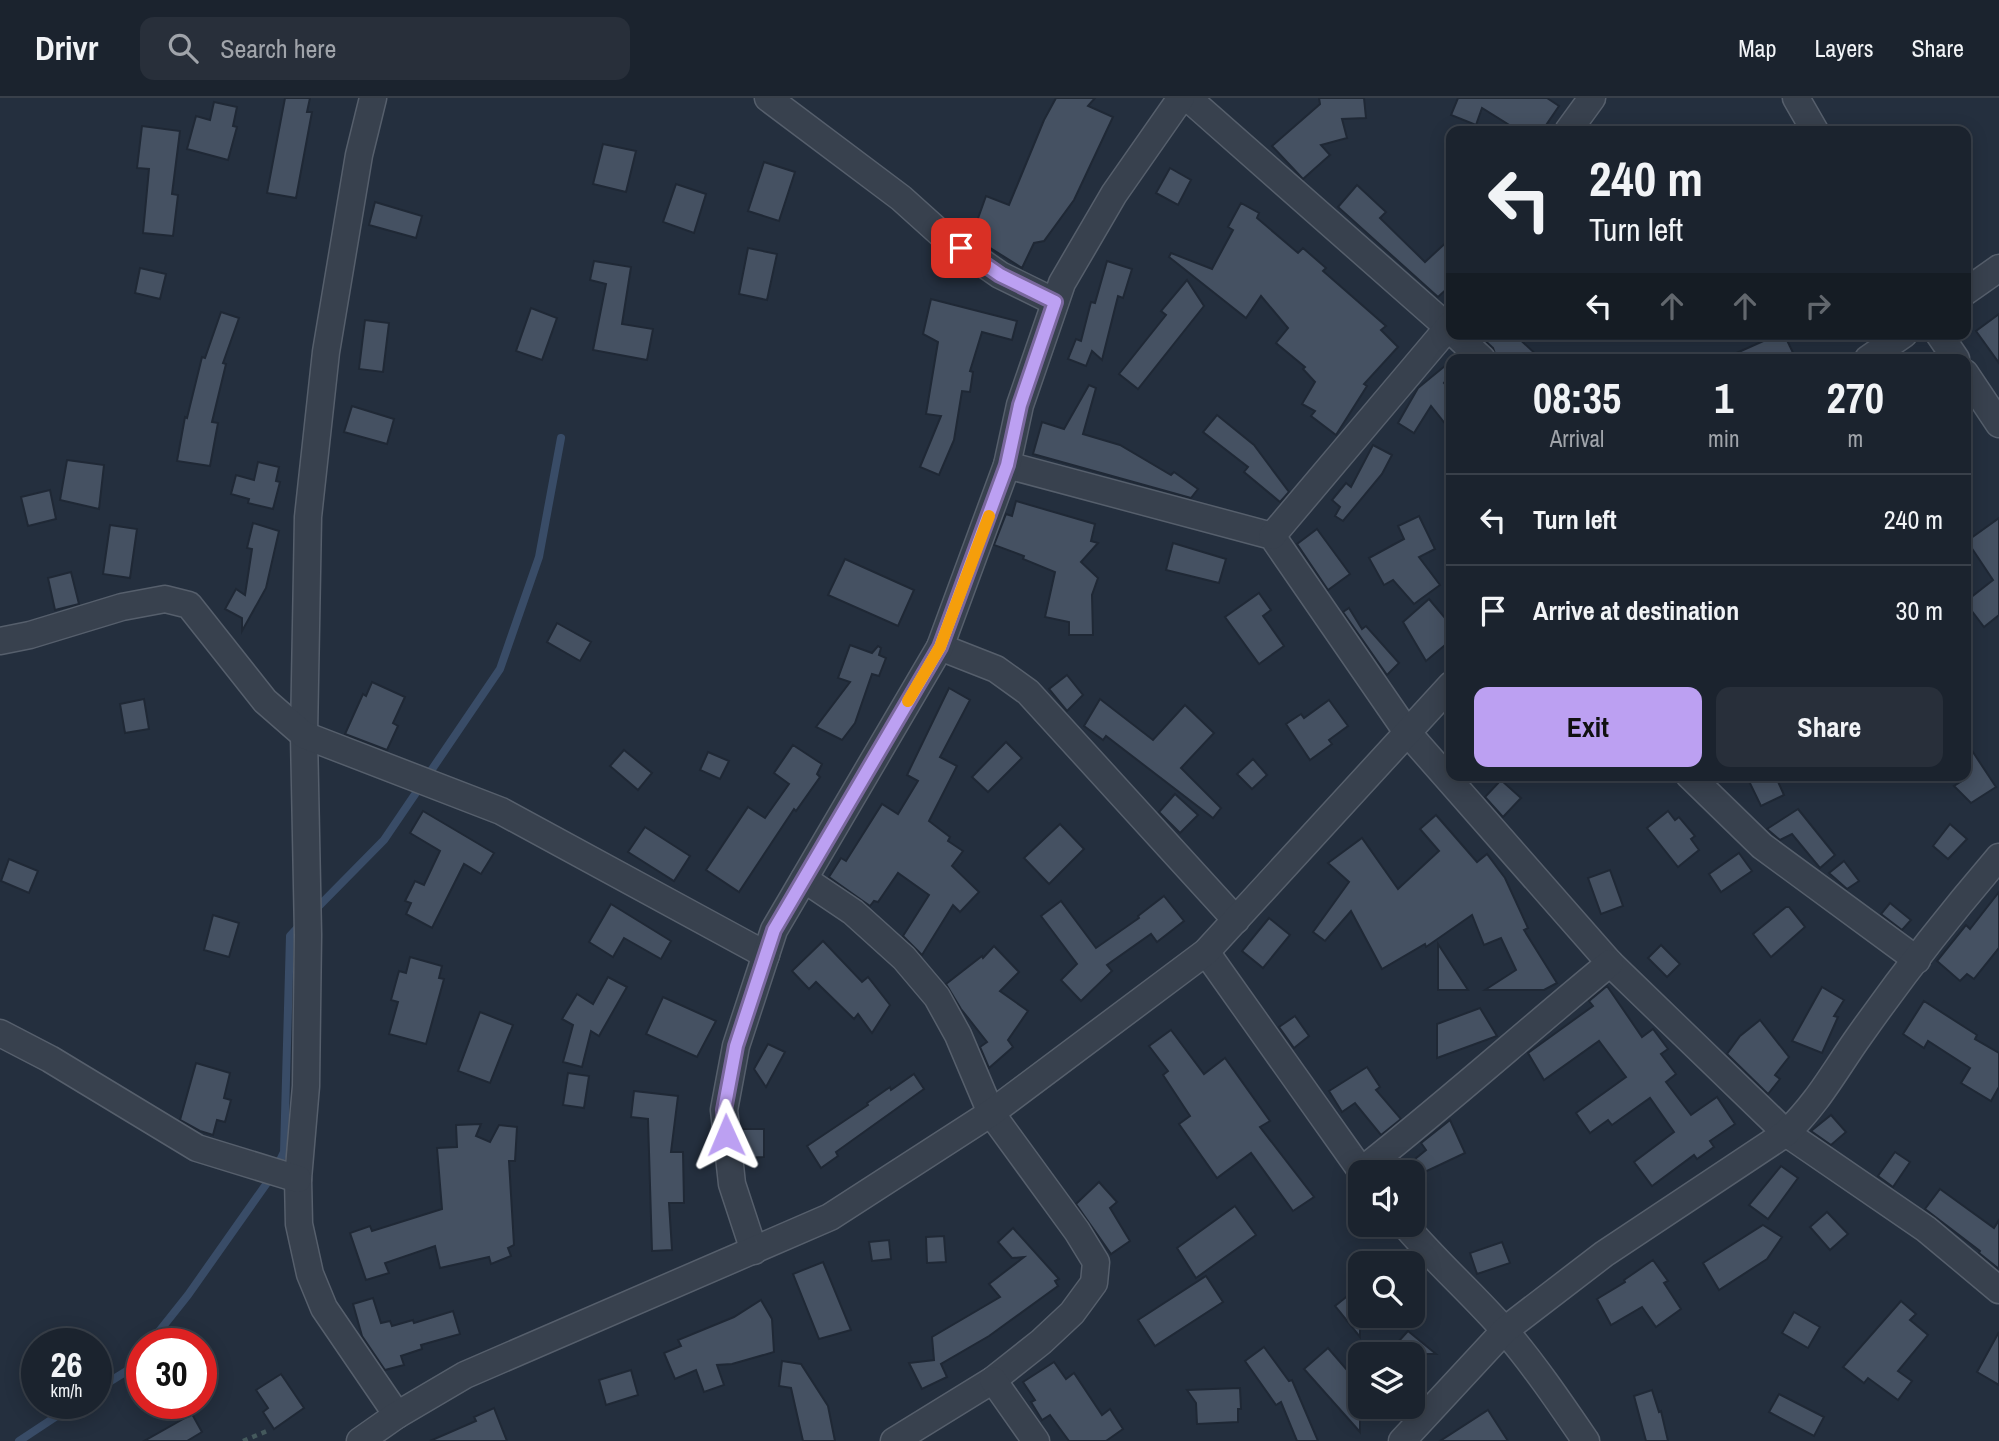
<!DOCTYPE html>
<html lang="en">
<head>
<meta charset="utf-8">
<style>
  body { margin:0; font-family:"Archivo Narrow",sans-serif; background:#282f3a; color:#f1f3f6; height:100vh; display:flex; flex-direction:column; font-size:26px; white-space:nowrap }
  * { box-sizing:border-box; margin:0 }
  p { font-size:23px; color:#a0a4aa }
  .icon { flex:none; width:38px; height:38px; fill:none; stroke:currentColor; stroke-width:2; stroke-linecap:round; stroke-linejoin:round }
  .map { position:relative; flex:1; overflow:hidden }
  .drawer { position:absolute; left:1446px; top:256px; width:525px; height:427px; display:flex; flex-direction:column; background:#1b232e; border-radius:14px; box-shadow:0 4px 18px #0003,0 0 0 2px #39404a }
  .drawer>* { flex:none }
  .banner { position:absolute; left:1446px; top:28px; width:525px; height:214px; border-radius:14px; box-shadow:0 4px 18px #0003,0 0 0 2px #39404a; background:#1b232e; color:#f1f3f6; overflow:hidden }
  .fabs { position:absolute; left:1348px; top:1062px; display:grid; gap:14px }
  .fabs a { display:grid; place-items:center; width:77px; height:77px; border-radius:14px; background:#1b232e; box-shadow:0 4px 18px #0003,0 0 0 2px #39404a; font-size:35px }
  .speed { position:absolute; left:21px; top:1230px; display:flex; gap:14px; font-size:35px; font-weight:700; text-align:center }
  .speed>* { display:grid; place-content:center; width:91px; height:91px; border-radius:50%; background:#1b232e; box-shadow:0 4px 18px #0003,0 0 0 2px #39404a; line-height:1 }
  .speed small { font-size:18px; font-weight:400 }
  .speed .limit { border:10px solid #d22; background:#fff; color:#111 }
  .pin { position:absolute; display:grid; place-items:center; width:60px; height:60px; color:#fff; margin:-30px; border-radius:14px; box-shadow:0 4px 10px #0006 }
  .me { position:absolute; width:77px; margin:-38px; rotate:359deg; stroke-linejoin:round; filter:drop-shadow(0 0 5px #0008) }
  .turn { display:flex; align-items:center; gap:24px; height:147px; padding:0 28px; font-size:32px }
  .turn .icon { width:91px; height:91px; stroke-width:2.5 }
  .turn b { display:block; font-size:49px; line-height:60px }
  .lanes { display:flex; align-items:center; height:66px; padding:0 28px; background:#0003; justify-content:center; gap:35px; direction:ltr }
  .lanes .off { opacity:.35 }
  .eta { display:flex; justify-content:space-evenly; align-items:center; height:119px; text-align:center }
  .eta b { font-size:42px; font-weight:800; line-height:49px }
  .action { display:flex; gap:14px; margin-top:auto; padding:14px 28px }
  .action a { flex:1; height:80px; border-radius:14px; background:#bca0f2; color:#111; font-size:28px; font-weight:800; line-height:80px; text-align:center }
  .action a+a { background:#282f3a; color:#f1f3f6 }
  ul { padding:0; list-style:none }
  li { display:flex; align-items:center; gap:21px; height:91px; padding:0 28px; border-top:2px solid #39404a }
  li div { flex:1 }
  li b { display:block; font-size:26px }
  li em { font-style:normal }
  header { display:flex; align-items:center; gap:42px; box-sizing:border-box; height:98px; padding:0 35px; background:#1b232e; border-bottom:2px solid #39404a }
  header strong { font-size:33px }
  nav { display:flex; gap:38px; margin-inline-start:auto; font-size:24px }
  .search { width:490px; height:63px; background:#282f3a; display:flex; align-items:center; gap:18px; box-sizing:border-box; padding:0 24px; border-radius:14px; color:#a0a4aa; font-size:26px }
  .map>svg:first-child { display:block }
</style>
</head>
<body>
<header>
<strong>Drivr</strong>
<div class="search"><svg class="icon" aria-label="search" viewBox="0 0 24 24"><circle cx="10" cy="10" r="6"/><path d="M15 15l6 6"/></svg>Search here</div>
<nav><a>Map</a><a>Layers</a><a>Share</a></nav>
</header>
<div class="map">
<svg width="1999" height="1343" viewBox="0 0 1999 1343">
  <rect width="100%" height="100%" fill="#242f3e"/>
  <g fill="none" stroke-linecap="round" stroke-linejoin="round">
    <g stroke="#394c67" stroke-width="8">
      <polyline points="314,813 384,742 500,571 539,459 561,340"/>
      <polyline points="149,1246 188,1197 274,1075 284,1054 290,838 302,825"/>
      <polyline points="96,1292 130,1271 142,1255"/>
      <polyline points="19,1343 75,1306"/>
    </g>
  </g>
  <g fill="#455162" stroke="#1f2835" stroke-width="2">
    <polygon points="285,0 310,0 307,14 312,14 296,100 267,95"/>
    <polygon points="1056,0 1095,0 1088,8 1113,19 1074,102 1044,143 1034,145 1022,170 968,136 973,125 976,126 986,98 1009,107 1044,22"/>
    <polygon points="1319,0 1364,0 1366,20 1342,21 1347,40 1321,47 1330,57 1303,81 1272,48 1320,6"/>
    <polygon points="1458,0 1547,0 1559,8 1542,33 1519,33 1482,10 1476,27 1451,17"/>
    <polygon points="214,4 237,9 233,28 237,29 228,62 187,51 196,18 210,22"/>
    <polygon points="142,28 180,33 172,96 178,97 173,138 143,135 149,71 137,70"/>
    <polygon points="603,46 636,53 626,94 593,86"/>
    <polygon points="764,64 795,74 779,123 748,113"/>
    <polygon points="1170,70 1191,82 1178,107 1156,95"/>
    <polygon points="676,86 706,96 694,135 663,124"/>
    <polygon points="1357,87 1386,114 1380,120 1425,164 1451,140 1451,187 1438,199 1338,109"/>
    <polygon points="375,104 422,118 416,140 369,127"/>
    <polygon points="1241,105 1259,115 1257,120 1298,155 1303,150 1326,170 1323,173 1386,228 1381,232 1398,249 1364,286 1367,288 1336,337 1311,318 1315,313 1302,306 1315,284 1303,271 1305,269 1276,245 1288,230 1261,198 1246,220 1169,159 1171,155 1212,171 1233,132 1228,129"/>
    <polygon points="748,150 777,156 767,202 739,196"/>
    <polygon points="594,163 631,169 622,226 653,231 647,262 593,252 606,186 590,182"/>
    <polygon points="1107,163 1132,171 1123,200 1118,198 1102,262 1092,253 1086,268 1068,261 1076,241 1081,243 1091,204 1095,205"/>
    <polygon points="140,170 166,176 160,201 135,195"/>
    <polygon points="1187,182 1204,208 1138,291 1119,276 1166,217 1161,213"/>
    <polygon points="931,201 1017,223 1012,242 982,234 970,273 973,274 970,294 962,293 954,342 939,377 920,369 941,318 926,316 938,244 923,236"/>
    <polygon points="531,210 557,220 542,262 516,253"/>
    <polygon points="221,214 239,220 223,265 226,266 212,324 218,325 210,368 177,363 185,319 187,320 202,259 205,260"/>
    <polygon points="1999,216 1999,265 1976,233"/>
    <polygon points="365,222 389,225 383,274 359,271"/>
    <polygon points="1478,236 1514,236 1541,261 1497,261 1493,250"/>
    <polygon points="1779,236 1784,236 1796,261 1723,261"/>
    <polygon points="1451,263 1451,275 1444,285 1451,293 1451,333 1431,308 1414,335 1398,325 1418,290"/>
    <polygon points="1089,287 1096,290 1083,336 1120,347 1171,377 1174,374 1198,391 1191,400 1033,356 1042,324 1064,331"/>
    <polygon points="352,308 394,321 387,346 344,334"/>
    <polygon points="1217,317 1254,347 1289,394 1280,404 1244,374 1248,369 1203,334"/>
    <polygon points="1373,347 1392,357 1382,376 1343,423 1335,418 1340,409 1332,402 1346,385 1351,389"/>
    <polygon points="67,362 104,367 99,411 60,402"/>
    <polygon points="258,364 279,369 276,383 280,384 273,411 248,405 249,401 231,396 236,377 254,382"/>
    <polygon points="50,392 56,421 28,428 21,399"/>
    <polygon points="1016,403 1095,426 1091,443 1098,445 1081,464 1098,480 1092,497 1093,537 1069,537 1069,524 1045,519 1055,474 1023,461 1024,458 994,447 1006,416 1012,418"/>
    <polygon points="1419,418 1435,451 1419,459 1440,487 1414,506 1393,482 1384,487 1369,460 1404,441 1398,428"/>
    <polygon points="1999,420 1999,517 1984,529 1965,504 1993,482 1967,443"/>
    <polygon points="253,425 279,433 266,490 242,533 242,520 225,511 236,491 245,497 252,451 247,450"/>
    <polygon points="110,427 137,431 130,480 103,476"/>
    <polygon points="1317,431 1350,476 1328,492 1297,446"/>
    <polygon points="1173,445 1226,461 1219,485 1166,472"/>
    <polygon points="845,461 914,492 898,528 828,497"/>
    <polygon points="71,474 79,506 55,512 48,480"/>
    <polygon points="1259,495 1271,512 1263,518 1284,548 1259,566 1225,519"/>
    <polygon points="1429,501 1451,527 1451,542 1426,563 1403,524"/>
    <polygon points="1349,510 1362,531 1366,528 1399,565 1387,577 1343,514"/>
    <polygon points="557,525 591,544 580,563 547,544"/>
    <polygon points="850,547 872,555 878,548 881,550 879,557 886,560 879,578 872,576 855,625 842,642 816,629 850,584 838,580"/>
    <polygon points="1067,577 1083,597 1067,613 1049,591"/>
    <polygon points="372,584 405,599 393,625 398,628 387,652 345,636 363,596 366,598"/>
    <polygon points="949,590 970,602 940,659 957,668 929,723 950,739 948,743 963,753 952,768 979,794 960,814 953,807 922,857 903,838 929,797 898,775 878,804 874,803 870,808 829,779 841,760 846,763 882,706 898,716 918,683 907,677"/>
    <polygon points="144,601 149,631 125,635 120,606"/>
    <polygon points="1100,601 1153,642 1185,607 1214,635 1181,670 1221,710 1213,720 1106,638 1103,642 1084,628"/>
    <polygon points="1329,602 1348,628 1329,642 1332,646 1310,662 1286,626 1301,616 1304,620"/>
    <polygon points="1965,642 1996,689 1971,705 1954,688 1965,681"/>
    <polygon points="1006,644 1022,660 988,694 972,679"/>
    <polygon points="793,647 822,666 817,676 820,679 796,713 794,711 739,794 706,772 748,709 765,720 789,686 774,675"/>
    <polygon points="624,652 652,675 638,692 610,668"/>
    <polygon points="708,654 729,663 720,681 700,672"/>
    <polygon points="1253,661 1267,677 1252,691 1237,676"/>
    <polygon points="1746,677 1775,677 1784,697 1761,708"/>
    <polygon points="1501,682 1521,700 1503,719 1485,699"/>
    <polygon points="1175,696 1198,717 1180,735 1159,714"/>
    <polygon points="1798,711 1835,757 1820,770 1792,736 1780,742 1767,731"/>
    <polygon points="423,713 494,755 481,776 464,766 432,830 406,816 411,805 405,803 415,783 424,787 440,753 410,735"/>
    <polygon points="1668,713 1675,722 1679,719 1695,738 1691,741 1699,752 1678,769 1647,730"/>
    <polygon points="1436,717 1477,764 1487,756 1505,780 1528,830 1524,832 1557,885 1544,892 1485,892 1516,872 1501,840 1484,847 1472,817 1426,849 1425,846 1382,871 1351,813 1325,843 1313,834 1349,784 1328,765 1362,740 1398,791 1439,753 1420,731"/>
    <polygon points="1060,726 1084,751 1049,786 1024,760"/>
    <polygon points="1950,726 1967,741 1948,761 1933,748"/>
    <polygon points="645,729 690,758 674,783 628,754"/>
    <polygon points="1739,755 1752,773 1721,794 1709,776"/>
    <polygon points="9,761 38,773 29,795 1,783"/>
    <polygon points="1844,763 1859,783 1847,791 1829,775"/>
    <polygon points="1610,772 1623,808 1601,816 1588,780"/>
    <polygon points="1999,794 1999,850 1974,881 1967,876 1960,883 1937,863 1966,827 1970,831"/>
    <polygon points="1164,798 1184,823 1157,844 1151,836 1107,867 1112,873 1081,903 1061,882 1077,866 1041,818 1061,803 1096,850 1139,820 1138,818"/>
    <polygon points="1890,805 1911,822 1902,832 1881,816"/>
    <polygon points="611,806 671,843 661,861 624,840 613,859 589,844"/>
    <polygon points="1786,809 1789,809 1805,829 1771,859 1753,836"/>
    <polygon points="213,817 239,825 229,859 204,852"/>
    <polygon points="1269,820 1290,837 1263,870 1242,853"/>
    <polygon points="823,843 862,884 868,879 890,907 872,935 858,916 854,921 816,884 809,891 792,873"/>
    <polygon points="1438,846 1468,892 1438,892"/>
    <polygon points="1661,847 1680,866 1667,879 1648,860"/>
    <polygon points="994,848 1019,874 1000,893 1028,913 1008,942 1013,949 989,970 980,949 987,944 961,911 946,886 982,858 983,860"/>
    <polygon points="410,859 442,868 439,880 444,881 426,946 389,936 398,904 391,902 399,873 406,875"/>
    <polygon points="608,879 627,889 599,938 591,933 582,969 563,964 573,927 562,921 577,896 593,906"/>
    <polygon points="1607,888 1642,939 1653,931 1668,951 1661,956 1676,976 1666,984 1691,1017 1717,999 1735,1026 1710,1043 1714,1049 1697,1061 1694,1057 1652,1088 1634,1064 1674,1034 1650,1000 1612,1027 1608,1022 1590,1035 1576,1015 1626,979 1599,943 1544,982 1528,955 1593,908 1589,903"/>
    <polygon points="1822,889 1844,902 1834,918 1838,919 1822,955 1792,943"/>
    <polygon points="663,899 716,923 697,959 646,936"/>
    <polygon points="1924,903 1977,937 1975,941 1999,955 1999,989 1991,1003 1961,985 1970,970 1928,943 1924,950 1903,936"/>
    <polygon points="1480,910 1497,938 1437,960 1437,926"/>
    <polygon points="480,914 513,927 490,985 458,973"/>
    <polygon points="1295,918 1309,938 1294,950 1279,929"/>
    <polygon points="1760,922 1789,959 1775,977 1780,981 1768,996 1727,956 1740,938"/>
    <polygon points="1171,932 1204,976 1225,960 1270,1023 1260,1029 1314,1099 1293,1113 1251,1055 1217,1080 1179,1026 1190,1018 1163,977 1168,973 1149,948"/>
    <polygon points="768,946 785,954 766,989 754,971"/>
    <polygon points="196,965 230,975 224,1000 231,1002 225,1024 217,1022 213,1037 200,1033 180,1022"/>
    <polygon points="1367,969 1380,989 1376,992 1401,1021 1381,1037 1355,1005 1342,1014 1329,993"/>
    <polygon points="568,975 589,978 584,1010 563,1007"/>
    <polygon points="914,976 924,991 836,1054 838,1058 821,1070 807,1048 868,1007 867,1005 890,989 891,992"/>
    <polygon points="634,993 678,998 671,1054 683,1054 684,1105 669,1105 672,1152 652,1153 648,1021 631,1019"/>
    <polygon points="1831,1017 1846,1034 1831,1047 1811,1033"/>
    <polygon points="1450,1022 1465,1055 1412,1080 1412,1074 1399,1074 1426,1052 1421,1045"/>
    <polygon points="481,1026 476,1038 490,1044 499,1027 517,1029 515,1063 509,1063 514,1147 508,1150 511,1158 491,1166 489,1159 440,1170 435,1148 385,1165 389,1175 366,1182 350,1135 370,1128 372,1133 442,1111 437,1050 457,1049 456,1027"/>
    <polygon points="742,1031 764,1031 764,1059 745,1060"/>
    <polygon points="1895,1054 1910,1064 1893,1089 1878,1078"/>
    <polygon points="1781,1068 1798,1080 1768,1121 1749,1107"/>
    <polygon points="1099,1084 1117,1104 1110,1110 1130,1143 1111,1156 1076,1106"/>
    <polygon points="1940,1091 1994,1130 1999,1122 1999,1171 1979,1155 1980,1153 1925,1111"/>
    <polygon points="1235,1108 1256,1137 1196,1180 1177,1150"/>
    <polygon points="1827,1114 1848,1136 1830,1152 1810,1129"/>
    <polygon points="1763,1127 1782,1139 1767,1161 1719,1192 1703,1165"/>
    <polygon points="1013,1130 1059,1181 1055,1183 1058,1188 989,1238 941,1266 947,1279 922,1291 909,1265 934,1262 932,1239 1000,1199 989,1186 1024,1159 1012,1160 998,1144"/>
    <polygon points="944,1138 946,1164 927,1165 926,1139"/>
    <polygon points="889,1142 891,1161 872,1163 869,1144"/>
    <polygon points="1502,1144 1510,1165 1477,1176 1470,1155"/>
    <polygon points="1653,1162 1668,1183 1664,1185 1681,1211 1656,1229 1642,1209 1611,1227 1597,1201 1625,1184 1624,1182"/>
    <polygon points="823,1164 851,1232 819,1241 793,1176"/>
    <polygon points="1206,1178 1223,1204 1155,1248 1138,1222"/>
    <polygon points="1360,1188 1360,1239 1335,1208"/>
    <polygon points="373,1200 381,1225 390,1223 392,1228 413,1222 414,1225 453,1213 460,1236 421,1247 422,1251 401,1258 404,1267 385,1272 362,1238 353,1206"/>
    <polygon points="761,1202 772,1221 774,1254 732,1266 717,1267 724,1287 704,1294 696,1272 675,1281 664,1255 681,1248 678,1242 734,1219"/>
    <polygon points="1901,1203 1916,1216 1910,1222 1928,1237 1898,1273 1912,1283 1898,1302 1868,1280 1864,1285 1843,1269"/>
    <polygon points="1794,1214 1820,1229 1808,1250 1782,1235"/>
    <polygon points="1408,1233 1436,1256 1387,1256"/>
    <polygon points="1999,1234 1999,1287 1977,1274"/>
    <polygon points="1264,1249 1289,1283 1292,1282 1318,1343 1297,1343 1281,1304 1276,1307 1245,1263"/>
    <polygon points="1328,1250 1360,1287 1360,1334 1304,1271"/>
    <polygon points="782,1263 801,1266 828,1308 835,1343 803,1343 791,1290 779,1288"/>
    <polygon points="1054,1264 1066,1281 1074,1275 1102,1317 1110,1311 1123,1331 1106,1343 1069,1343 1050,1317 1042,1322 1031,1304 1035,1302 1023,1284"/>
    <polygon points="631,1272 638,1297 606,1307 599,1282"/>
    <polygon points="281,1276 304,1310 274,1331 263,1314 268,1310 256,1292"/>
    <polygon points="1240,1290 1241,1311 1238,1311 1238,1324 1197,1326 1196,1305 1187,1292"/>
    <polygon points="1652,1292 1659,1314 1661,1313 1668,1343 1646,1343 1634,1298"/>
    <polygon points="1779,1296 1824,1319 1814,1338 1769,1314"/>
    <polygon points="494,1310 507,1343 430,1343 476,1323 474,1319"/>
    <polygon points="1488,1312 1508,1343 1440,1343"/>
    <polygon points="192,1316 202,1334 187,1343 144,1343"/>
  </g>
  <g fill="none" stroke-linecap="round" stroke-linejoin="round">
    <g stroke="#565f6c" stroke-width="29">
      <g id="minor">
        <polyline points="373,0 359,57 326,254 308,419 304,637 308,837 306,988 298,1081 299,1126 310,1176 324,1210 397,1317"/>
        <polyline points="768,0 901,100 941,136 1000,177 1055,204"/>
        <polyline points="1188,0 1451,232"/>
        <polyline points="1796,0 1815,33"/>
        <polyline points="1568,33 1592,0"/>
        <polyline points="1965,194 1999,170"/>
        <polyline points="1455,236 1482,261"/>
        <polyline points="1939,236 1956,261"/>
        <polyline points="1868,261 1904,236"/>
        <polyline points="1965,275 1999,326"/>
        <polyline points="1007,367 1272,438 1407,634 1610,865 1786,1035 1926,1131 1999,1192"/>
        <polyline points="1272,438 1451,226"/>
        <polyline points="0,543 30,537 122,509 165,501 189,507 265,603 304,637 501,713 766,857"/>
        <polyline points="940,549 996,571 1028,594 1236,822"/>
        <polyline points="1689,677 1762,748 1917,862"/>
        <polyline points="804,781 853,814 904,860 937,899 958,937 991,1015 1077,1133 1096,1164 1094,1185 1072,1215 1041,1244 993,1282 894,1343"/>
        <polyline points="1206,854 1362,1074"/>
        <polyline points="0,935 50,961 197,1050 298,1081"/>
        <path d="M1361,1073C1446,1006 1526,934 1610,865"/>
        <path d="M1405,1127C1437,1165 1474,1197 1506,1234C1535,1268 1560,1305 1586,1343"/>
        <polyline points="754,1153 732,1086 724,1012 736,948 774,832 940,549 1007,367 1020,307 1062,185 1114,96 1181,0"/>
        <polyline points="993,1282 1036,1343"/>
        <polyline points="360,1343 397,1317 465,1277 830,1119 991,1015 1206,854 1451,587"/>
        <path d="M1402,1343L1505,1232L1604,1156L1786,1035C1818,1005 1835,972 1860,937C1903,876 1951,815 1999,759"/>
      </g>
    </g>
    <polyline stroke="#44595c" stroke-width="4.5" stroke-dasharray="5 5" stroke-linecap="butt" points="243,1343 267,1333"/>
    <use href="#minor" stroke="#38414e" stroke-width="26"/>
  </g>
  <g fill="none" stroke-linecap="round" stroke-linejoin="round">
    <g stroke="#7a689d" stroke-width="18">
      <polyline id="route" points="726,1037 724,1012 736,948 774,832 940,549 1007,367 1020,307 1055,204 1000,177 961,150"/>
    </g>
    <use href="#route" stroke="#bca0f2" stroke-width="12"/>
    <polyline stroke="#f59e0b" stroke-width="12" points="908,603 940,549 989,418"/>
  </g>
</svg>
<div class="fabs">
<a><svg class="icon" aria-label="sound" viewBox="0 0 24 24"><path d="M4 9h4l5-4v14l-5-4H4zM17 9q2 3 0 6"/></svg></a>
<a><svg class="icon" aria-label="search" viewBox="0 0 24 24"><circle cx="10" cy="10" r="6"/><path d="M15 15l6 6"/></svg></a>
<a><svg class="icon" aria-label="layers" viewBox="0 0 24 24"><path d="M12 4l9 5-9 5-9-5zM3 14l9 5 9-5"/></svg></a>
</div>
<div class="speed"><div>26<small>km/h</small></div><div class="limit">30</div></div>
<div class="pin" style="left:961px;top:150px;background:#d93025"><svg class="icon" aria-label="arrive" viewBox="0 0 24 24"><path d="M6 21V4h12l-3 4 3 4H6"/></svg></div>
<svg class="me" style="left:726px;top:1037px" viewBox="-20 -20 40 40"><path d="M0-17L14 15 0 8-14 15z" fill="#bca0f2" stroke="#fff" stroke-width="4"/></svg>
<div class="banner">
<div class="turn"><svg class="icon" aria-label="left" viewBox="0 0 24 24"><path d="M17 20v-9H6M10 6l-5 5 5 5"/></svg><div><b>240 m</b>Turn left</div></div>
<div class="lanes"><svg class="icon" aria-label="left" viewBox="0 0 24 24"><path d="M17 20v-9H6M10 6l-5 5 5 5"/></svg><svg class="icon off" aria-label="ahead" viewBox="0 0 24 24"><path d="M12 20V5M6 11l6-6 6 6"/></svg><svg class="icon off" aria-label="ahead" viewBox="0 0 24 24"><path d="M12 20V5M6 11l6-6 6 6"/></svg><svg class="icon off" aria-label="right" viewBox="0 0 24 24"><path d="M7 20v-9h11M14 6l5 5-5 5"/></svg></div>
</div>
<section class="drawer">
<div class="eta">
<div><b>08:35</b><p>Arrival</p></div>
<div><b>1</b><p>min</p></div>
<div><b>270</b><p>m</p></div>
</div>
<ul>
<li><svg class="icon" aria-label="left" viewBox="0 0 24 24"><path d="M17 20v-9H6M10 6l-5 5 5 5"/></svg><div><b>Turn left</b></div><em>240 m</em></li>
<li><svg class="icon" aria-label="arrive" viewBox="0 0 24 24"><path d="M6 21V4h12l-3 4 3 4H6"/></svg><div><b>Arrive at destination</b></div><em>30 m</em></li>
</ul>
<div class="action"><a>Exit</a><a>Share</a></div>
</section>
</div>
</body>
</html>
